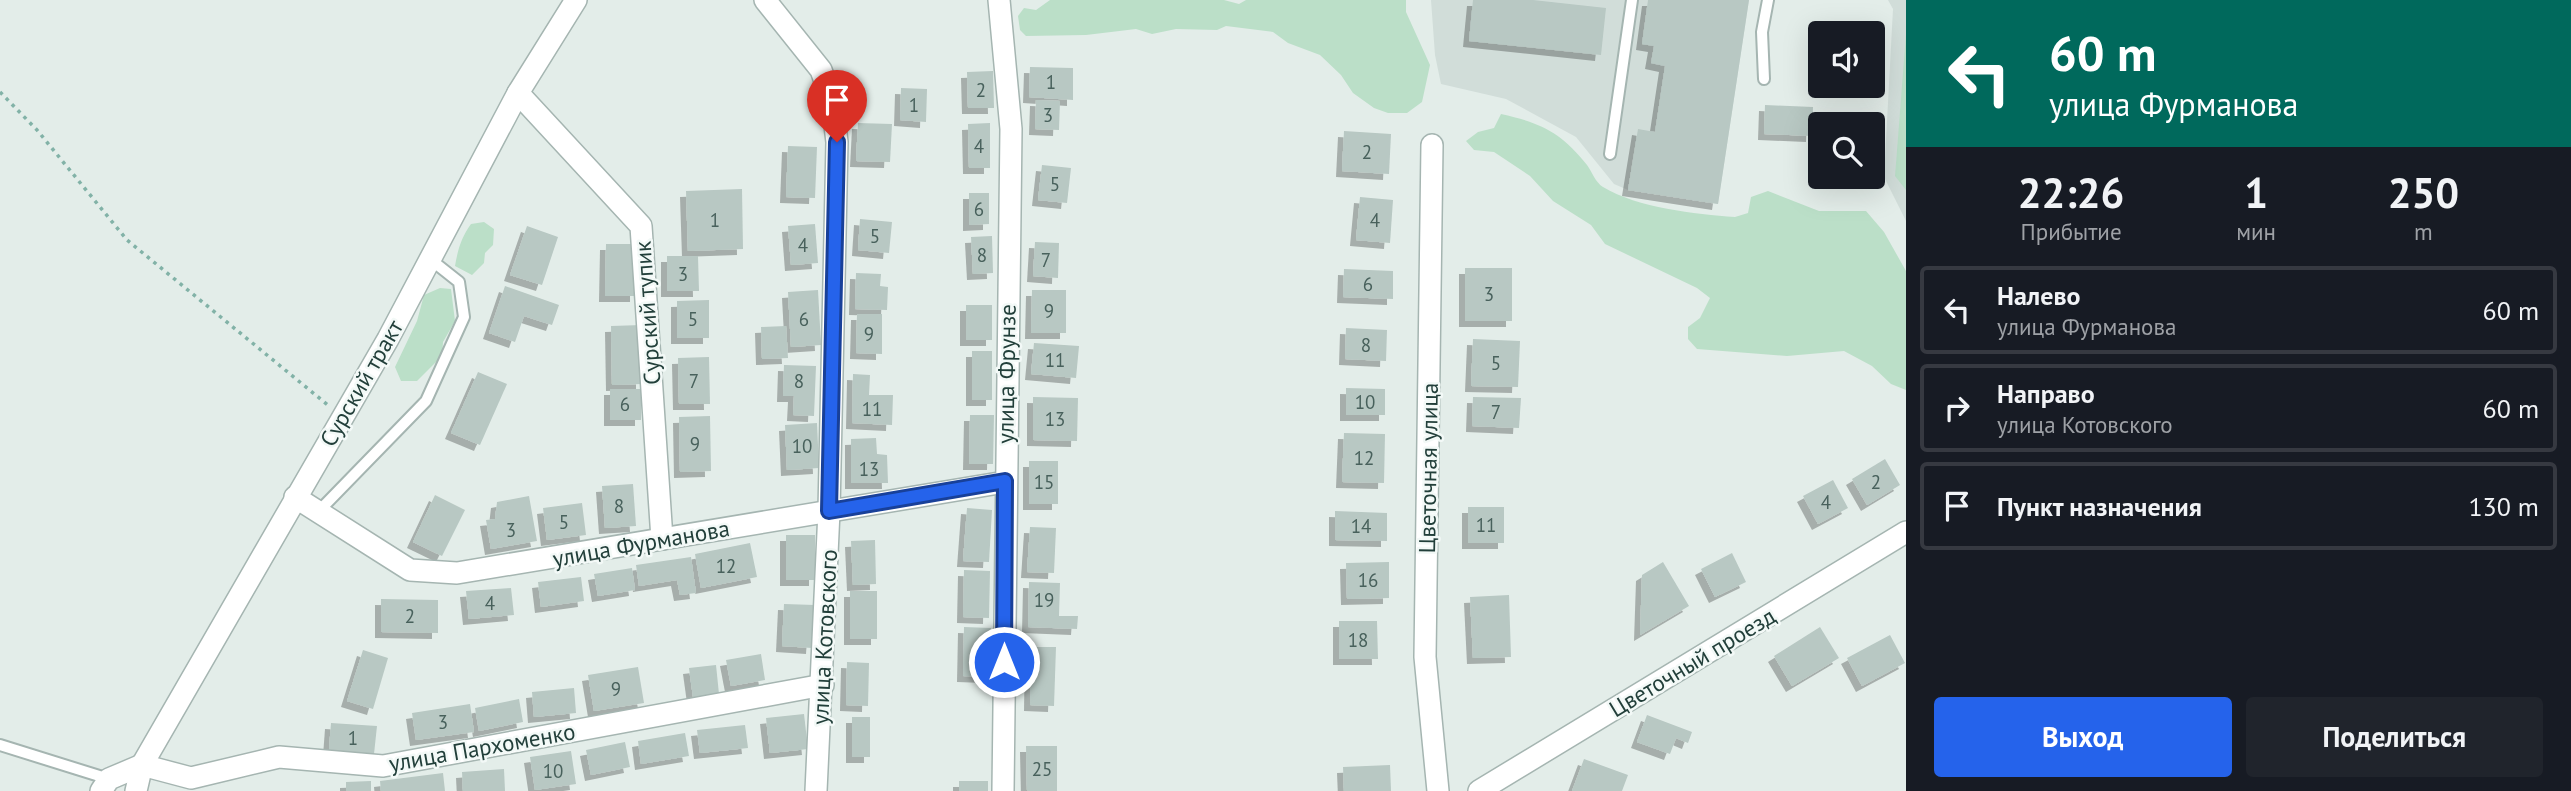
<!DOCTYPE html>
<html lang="ru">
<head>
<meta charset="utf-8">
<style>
  body { margin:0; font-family:"PT Sans",sans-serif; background:#20242c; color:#f1f3f6; height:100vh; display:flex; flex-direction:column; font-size:26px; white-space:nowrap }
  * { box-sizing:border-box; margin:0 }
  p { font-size:23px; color:#9ea1a6 }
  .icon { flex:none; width:38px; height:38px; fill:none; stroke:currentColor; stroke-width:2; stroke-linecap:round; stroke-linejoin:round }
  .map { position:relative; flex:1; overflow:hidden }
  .details { display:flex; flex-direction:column; background:#171b24; width:665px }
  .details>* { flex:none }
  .banner { background:#00695c; color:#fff; overflow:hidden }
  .fabs { position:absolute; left:1808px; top:21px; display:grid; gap:14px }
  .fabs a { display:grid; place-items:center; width:77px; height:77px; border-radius:7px; background:#171b24; box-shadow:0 7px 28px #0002; font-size:35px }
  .pin { position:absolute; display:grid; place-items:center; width:60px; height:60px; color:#fff; margin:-72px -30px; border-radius:50% 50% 50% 0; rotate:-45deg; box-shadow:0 0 7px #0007 }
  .pin .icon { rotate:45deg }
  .me { position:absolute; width:77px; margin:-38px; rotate:0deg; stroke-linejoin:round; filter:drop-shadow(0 0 5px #0008) }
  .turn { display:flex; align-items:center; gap:24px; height:147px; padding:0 28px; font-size:32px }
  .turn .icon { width:91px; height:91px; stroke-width:2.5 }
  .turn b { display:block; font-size:49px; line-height:60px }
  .eta { display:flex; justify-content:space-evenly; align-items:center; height:119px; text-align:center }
  .eta b { font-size:42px; font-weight:600; line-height:49px }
  .cta { display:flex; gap:14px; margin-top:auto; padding:14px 28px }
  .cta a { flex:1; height:80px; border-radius:7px; background:#2563eb; color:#fff; font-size:28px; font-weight:600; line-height:80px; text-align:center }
  .cta a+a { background:#20242c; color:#f1f3f6 }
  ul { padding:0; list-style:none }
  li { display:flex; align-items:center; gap:21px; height:88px; margin:0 14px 10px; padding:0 14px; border:4px solid #363941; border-radius:7px }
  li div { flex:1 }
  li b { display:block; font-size:26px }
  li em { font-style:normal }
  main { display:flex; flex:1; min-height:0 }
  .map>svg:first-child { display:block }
</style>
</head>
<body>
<main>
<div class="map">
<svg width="1906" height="791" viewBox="0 0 1906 791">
  <defs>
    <filter id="shadow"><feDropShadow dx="-6" dy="6" stdDeviation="0" flood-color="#0004"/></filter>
  </defs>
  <rect width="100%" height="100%" fill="#e3ede9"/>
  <g fill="#d1ddd9">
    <polygon points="1431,0 1749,0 1718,204 1628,190 1614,184 1576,137 1506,99 1441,84 1435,55"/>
    <polygon points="1888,0 1906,0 1906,221 1884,177 1893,9"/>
  </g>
  <g fill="#bbdfc8">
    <polygon points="1050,0 1224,0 1239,4 1246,0 1406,0 1406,12 1430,65 1422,102 1407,113 1388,113 1374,108 1353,93 1341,75 1320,55 1288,43 1273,32 1226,26 1217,30 1176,29 1152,34 1136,29 1086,35 1026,36 1020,30 1018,16 1024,8 1036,10"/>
    <polygon points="1906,34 1906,190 1895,176"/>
    <path d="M1501,114C1541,123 1561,132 1587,165C1592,172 1596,183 1603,187C1638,208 1695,214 1735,217L1748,213L1751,197L1768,191L1819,211H1866L1884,232L1906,271V390L1891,384L1872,366L1844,351L1787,356L1697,349L1688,339V327L1700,318L1710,298L1697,288L1605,244L1591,225L1553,201L1530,176L1494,152L1474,150L1466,141L1478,132L1494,128Z"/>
    <path d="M484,222L494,229L493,245L485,253L484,263L472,275L455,266C458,249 461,238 471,224Z"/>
    <polygon points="440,288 451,289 455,321 443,342 442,356 417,381 401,381 395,367 417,321 424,295"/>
  </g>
  <g fill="#b8c8c3" filter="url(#shadow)">
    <polygon points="1473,0 1533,0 1606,8 1601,55 1469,41"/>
    <polygon points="1648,0 1749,0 1718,204 1628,190 1638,129 1655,132 1665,66 1651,63 1654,46 1642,44"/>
    <polygon points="1030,67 1073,68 1073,100 1029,97"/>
    <polygon points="993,71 994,108 968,108 967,72"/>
    <polygon points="901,88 927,89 926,122 900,120"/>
    <polygon points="1036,100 1060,101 1059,130 1035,129"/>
    <polygon points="1765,105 1813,107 1812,136 1764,134"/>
    <polygon points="858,123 892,124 890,162 856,161"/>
    <polygon points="990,123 990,168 969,168 968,124"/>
    <polygon points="1344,131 1391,134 1389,174 1342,171"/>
    <polygon points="788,146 817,147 815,198 786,197"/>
    <polygon points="1042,165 1071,168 1067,203 1038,200"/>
    <polygon points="742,189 743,249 688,251 686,191"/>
    <polygon points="969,193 989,193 989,224 969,225"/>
    <polygon points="1360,197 1393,200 1390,243 1356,240"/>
    <polygon points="860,219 892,222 889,253 858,250"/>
    <polygon points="815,224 818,263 791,265 788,226"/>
    <polygon points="527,226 558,237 542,285 510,275"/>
    <polygon points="992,236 993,273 973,274 971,237"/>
    <polygon points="1035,242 1059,243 1058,278 1033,276"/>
    <polygon points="606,244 636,244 636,296 605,296"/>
    <polygon points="667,256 698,256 699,291 667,291"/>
    <rect x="1465" y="268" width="47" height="53"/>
    <polygon points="1344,269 1393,271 1393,299 1343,297"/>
    <polygon points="856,273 881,274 880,286 888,287 887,310 855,309"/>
    <polygon points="505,286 559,305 552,325 524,316 515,342 489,333"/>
    <polygon points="818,290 821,345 791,347 788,292"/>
    <polygon points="1032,290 1066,290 1066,333 1031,333"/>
    <polygon points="709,300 709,338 677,338 677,301"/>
    <rect x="966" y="305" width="26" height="35"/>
    <polygon points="857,314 882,314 882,354 856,353"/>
    <polygon points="642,325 642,384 612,385 611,326"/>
    <polygon points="786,326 788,358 762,359 761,327"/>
    <polygon points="1346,328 1387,330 1386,361 1345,359"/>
    <polygon points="1473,339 1520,341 1518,387 1471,386"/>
    <polygon points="1034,343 1079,346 1076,378 1031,374"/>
    <rect x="972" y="351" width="20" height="49"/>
    <polygon points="709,357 710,404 679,404 678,358"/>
    <polygon points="784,365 816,366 814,416 793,415 794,396 783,396"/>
    <polygon points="478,372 507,384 480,445 451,433"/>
    <polygon points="853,374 870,375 869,395 893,395 892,425 852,423"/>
    <polygon points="1346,388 1385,389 1385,415 1346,415"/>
    <rect x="610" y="389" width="31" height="31"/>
    <polygon points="1033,397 1078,398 1077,441 1033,440"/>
    <polygon points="1473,397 1521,398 1519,428 1472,426"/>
    <polygon points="970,415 994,415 993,464 969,464"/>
    <polygon points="710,416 711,471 680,472 679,417"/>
    <polygon points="817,423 819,468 787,470 785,425"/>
    <polygon points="1344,433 1385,434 1384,483 1342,482"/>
    <polygon points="876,438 877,454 887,455 888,483 851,483 851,439"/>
    <polygon points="1885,459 1900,485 1867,505 1852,479"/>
    <rect x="1029" y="461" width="29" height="43"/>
    <polygon points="1833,480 1848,508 1818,524 1803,496"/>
    <polygon points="633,484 636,526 605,528 602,486"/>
    <polygon points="435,495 465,510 442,556 413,542"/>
    <polygon points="529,496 537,541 491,549 486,520 495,519 497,502"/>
    <polygon points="582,503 586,535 547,540 543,508"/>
    <rect x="1468" y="507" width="36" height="36"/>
    <polygon points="967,508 992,510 989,562 963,561"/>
    <polygon points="1335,511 1387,513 1387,541 1335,540"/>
    <polygon points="1030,527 1056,528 1054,573 1027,572"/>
    <rect x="786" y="535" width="29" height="45"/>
    <polygon points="875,540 876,584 853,585 851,541"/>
    <polygon points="750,543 757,577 701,588 695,554"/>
    <polygon points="1732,553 1746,582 1715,597 1701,569"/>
    <polygon points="691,557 696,593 680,595 677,580 639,586 636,565"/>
    <polygon points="1389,562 1389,598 1347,599 1346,563"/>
    <polygon points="1663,562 1689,606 1640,635 1642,575"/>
    <polygon points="632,568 635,590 598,596 594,574"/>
    <polygon points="964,570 990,571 989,618 963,617"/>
    <polygon points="581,577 584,601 541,607 538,582"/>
    <polygon points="1029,582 1060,583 1059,616 1078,616 1077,629 1028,627"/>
    <polygon points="511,588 514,615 469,619 466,591"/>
    <rect x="850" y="591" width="27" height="48"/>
    <polygon points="1509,595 1511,657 1473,658 1470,597"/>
    <polygon points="381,599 438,600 438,633 381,632"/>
    <polygon points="784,604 815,605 812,648 782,646"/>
    <polygon points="1339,621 1377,621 1378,659 1339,659"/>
    <polygon points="964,627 991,628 990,677 963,676"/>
    <polygon points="1820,627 1839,658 1792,686 1774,656"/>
    <polygon points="1890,635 1905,663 1862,686 1847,658"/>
    <polygon points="1031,647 1056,647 1054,706 1030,705"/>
    <polygon points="363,650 388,658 373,709 347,701"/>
    <polygon points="761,654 765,680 731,686 726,660"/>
    <polygon points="847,662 869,663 868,706 846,705"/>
    <polygon points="716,665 719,694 693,697 689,668"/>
    <polygon points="638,667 644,703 594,711 588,675"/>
    <polygon points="574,688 576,713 534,717 532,692"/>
    <polygon points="519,699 523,722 479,731 475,708"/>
    <polygon points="470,704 474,732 416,740 412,713"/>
    <polygon points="804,714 808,749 770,753 766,718"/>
    <polygon points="1647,715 1692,732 1688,743 1676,738 1670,754 1637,742"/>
    <rect x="852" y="717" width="18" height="40"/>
    <polygon points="331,723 377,726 374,754 329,750"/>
    <polygon points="745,725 748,748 700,753 697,730"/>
    <polygon points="685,733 689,756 641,764 638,741"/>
    <polygon points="625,742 630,767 591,775 586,750"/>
    <polygon points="1026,746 1057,746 1057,791 1027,791"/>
    <polygon points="571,751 576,784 535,790 530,757"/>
    <polygon points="1584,759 1628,775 1622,791 1572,791"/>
    <polygon points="1390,765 1391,791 1344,791 1343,767"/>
    <polygon points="504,769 505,791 463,791 462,772"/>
    <polygon points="443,773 445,791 381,791 380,781"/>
    <polygon points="371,781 371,791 346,791 346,782"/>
    <rect x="959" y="781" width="29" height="10"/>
  </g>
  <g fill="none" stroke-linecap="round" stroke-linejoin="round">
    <g stroke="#a5b5b1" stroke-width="14">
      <g id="service">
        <polyline points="1764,79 1762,32 1768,0"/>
        <polyline points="1610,154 1632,0"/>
        <polyline points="318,512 426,401 464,317 459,282 430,259"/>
        <polyline points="0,745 109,779"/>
      </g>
    </g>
    <g stroke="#a5b5b1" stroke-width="24">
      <g id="minor">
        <polyline points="765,0 821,70 832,101 837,142 829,511 816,791"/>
        <polyline points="999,0 1011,129 1003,791"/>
        <polyline points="518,93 641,226 662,539"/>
        <polyline points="1432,145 1425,657 1438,791"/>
        <polyline points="295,497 410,570 457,573 1005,482"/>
        <polyline points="101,791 109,779 142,765 191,778 279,757 383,766 823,685"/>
        <polyline points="1479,791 1906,532"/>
      </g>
    </g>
    <g stroke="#a5b5b1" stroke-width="24">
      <polyline id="tertiary" points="136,791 142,765 388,339 518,93 576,0"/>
    </g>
    <polyline stroke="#82b2a7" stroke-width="3.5" stroke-dasharray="3.5 5" stroke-linecap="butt" points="0,92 37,130 127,240 329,406"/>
    <use href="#service" stroke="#fff" stroke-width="10"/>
    <use href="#minor" stroke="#fff" stroke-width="21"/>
    <use href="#tertiary" stroke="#fff" stroke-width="21"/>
  </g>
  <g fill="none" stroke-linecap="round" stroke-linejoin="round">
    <g stroke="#184099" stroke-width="18">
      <polyline id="route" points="837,142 829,511 1005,481 1004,662"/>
    </g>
    <use href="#route" stroke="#2563eb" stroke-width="12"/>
  </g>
  <g text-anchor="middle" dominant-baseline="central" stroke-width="5" stroke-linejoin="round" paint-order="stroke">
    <g font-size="19" fill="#48615c">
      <text x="1051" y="82">1</text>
      <text x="981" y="90">2</text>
      <text x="914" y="105">1</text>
      <text x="1048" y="115">3</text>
      <text x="979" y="146">4</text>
      <text x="1367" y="152">2</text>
      <text x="1055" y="184">5</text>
      <text x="979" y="209">6</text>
      <text x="715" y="220">1</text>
      <text x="1375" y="220">4</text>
      <text x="875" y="236">5</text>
      <text x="803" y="245">4</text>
      <text x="982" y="255">8</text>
      <text x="1046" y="260">7</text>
      <text x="683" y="274">3</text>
      <text x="1368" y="284">6</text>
      <text x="1489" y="294">3</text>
      <text x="1049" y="311">9</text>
      <text x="693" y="319">5</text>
      <text x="804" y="319">6</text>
      <text x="869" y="334">9</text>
      <text x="1366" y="345">8</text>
      <text x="1055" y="360">11</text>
      <text x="1496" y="363">5</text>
      <text x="694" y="381">7</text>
      <text x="799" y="381">8</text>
      <text x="1365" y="402">10</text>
      <text x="625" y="404">6</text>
      <text x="872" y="409">11</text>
      <text x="1496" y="412">7</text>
      <text x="1055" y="419">13</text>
      <text x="695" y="444">9</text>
      <text x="802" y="446">10</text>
      <text x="1364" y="458">12</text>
      <text x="869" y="469">13</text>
      <text x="1044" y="482">15</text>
      <text x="1876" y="482">2</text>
      <text x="1826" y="502">4</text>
      <text x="619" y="506">8</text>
      <text x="564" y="522">5</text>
      <text x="1486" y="525">11</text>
      <text x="1361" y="526">14</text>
      <text x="511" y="530">3</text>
      <text x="726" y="566">12</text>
      <text x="1368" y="580">16</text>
      <text x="1044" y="600">19</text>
      <text x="490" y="603">4</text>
      <text x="410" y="616">2</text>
      <text x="1358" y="640">18</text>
      <text x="616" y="689">9</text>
      <text x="443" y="722">3</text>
      <text x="353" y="738">1</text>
      <text x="1042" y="769">25</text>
      <text x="553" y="771">10</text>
    </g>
    <g font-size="23" fill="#223f3a" stroke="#f3f9f7">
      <text transform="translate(647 313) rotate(-94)">Сурский тупик</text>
      <text transform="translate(1006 374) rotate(-89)">улица Фрунзе</text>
      <text transform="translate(361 383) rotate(-60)">Сурский тракт</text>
      <text transform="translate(1428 468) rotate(-89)">Цветочная улица</text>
      <text transform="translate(641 543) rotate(-10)">улица Фурманова</text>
      <text transform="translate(824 637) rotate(-87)">улица Котовского</text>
      <text transform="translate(1692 662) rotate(-31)">Цветочный проезд</text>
      <text transform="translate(482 747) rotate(-10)">улица Пархоменко</text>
    </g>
  </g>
</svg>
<div class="fabs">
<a><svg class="icon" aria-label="sound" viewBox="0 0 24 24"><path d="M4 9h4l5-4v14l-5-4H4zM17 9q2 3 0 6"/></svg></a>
<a><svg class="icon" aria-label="search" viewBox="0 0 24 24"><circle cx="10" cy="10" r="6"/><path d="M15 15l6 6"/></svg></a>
</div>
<div class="pin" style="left:837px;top:142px;background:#d93025"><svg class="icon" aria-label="arrive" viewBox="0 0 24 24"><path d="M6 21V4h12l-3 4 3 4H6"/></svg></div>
<svg class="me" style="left:1004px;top:662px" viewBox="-20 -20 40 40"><circle r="17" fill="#2563eb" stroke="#fff" stroke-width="3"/><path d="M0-11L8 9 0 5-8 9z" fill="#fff"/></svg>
</div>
<section class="details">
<div class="banner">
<div class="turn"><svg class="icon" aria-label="left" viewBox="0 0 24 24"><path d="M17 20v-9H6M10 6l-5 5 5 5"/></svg><div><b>60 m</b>улица Фурманова</div></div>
</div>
<div class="eta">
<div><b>22:26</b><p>Прибытие</p></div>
<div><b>1</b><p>мин</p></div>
<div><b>250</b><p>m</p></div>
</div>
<ul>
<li><svg class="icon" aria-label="left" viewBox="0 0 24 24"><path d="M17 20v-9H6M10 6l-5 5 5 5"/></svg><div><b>Налево</b><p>улица Фурманова</p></div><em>60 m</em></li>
<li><svg class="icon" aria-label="right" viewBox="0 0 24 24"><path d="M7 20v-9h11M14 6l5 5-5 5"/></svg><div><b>Направо</b><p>улица Котовского</p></div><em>60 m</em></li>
<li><svg class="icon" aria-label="arrive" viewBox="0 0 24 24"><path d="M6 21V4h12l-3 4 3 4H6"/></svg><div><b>Пункт назначения</b></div><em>130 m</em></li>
</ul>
<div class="cta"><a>Выход</a><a>Поделиться</a></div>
</section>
</main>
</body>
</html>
